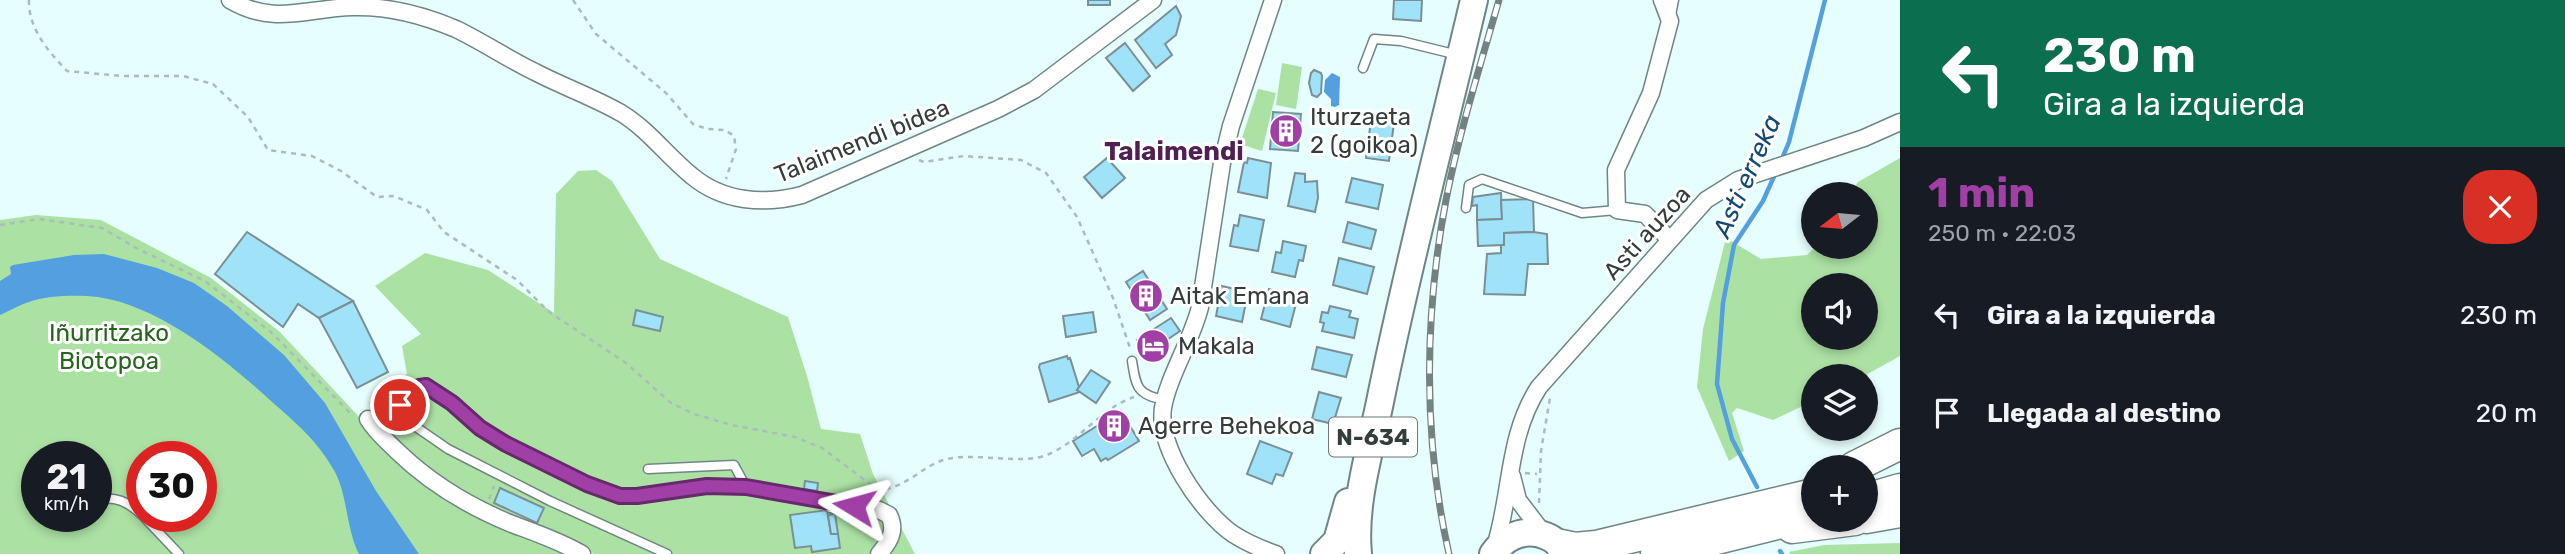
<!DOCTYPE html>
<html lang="es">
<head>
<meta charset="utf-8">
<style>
  body { margin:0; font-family:Rubik,sans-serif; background:#20242c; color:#f1f3f6; height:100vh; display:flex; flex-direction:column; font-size:26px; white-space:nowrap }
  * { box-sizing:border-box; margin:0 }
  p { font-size:23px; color:#9ea1a6 }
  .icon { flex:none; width:38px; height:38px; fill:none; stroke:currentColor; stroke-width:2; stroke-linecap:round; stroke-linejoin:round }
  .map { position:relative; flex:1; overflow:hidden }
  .panel { display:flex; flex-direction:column; background:#171b24; width:665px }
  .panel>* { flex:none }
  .guide { background:#0b6e4f; color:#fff; overflow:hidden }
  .needle { width:46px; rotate:254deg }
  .tools { position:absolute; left:1801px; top:182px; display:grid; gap:14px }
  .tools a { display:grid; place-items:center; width:77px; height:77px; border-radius:50%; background:#171b24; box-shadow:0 4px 10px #0003; font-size:35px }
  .speed { position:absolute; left:21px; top:441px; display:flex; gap:14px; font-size:35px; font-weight:700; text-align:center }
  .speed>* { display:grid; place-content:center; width:91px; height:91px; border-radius:50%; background:#171b24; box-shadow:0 4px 10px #0003; line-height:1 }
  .speed small { font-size:18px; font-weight:400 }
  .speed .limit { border:10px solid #d22; background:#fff; color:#111 }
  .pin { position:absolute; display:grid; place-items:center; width:60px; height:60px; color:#fff; margin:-30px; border:4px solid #fff; border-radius:50%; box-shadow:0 2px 7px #0007 }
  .me { position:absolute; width:77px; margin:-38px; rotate:278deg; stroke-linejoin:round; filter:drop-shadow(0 0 5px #0008) }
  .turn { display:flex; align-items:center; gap:24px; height:147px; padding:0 28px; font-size:32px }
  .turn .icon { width:91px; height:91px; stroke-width:2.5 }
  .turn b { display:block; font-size:49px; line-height:60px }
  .round { display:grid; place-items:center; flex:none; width:74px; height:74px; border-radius:28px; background:#20242c }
  .head { display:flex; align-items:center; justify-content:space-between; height:119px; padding:0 28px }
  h1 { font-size:42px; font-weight:700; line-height:52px; color:#a03fa6 }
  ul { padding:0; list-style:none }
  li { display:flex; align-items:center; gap:21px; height:98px; padding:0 28px }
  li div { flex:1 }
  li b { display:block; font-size:26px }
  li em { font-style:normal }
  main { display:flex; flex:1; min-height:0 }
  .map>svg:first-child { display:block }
</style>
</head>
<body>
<main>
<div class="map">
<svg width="1900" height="554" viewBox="0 0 1900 554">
  <rect width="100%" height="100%" fill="#e6fefd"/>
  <g fill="#ace1a4" fill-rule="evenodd">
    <polygon points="1282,63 1302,67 1296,109 1276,105"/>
    <polygon points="1258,89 1276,93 1262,151 1240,144"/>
    <path d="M1900,158V356L1864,376H1813V401L1773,420L1737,408L1732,413L1744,451L1729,461L1697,387L1703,329L1726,238L1761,259L1807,255L1815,247H1866V194H1851L1858,182ZM1866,285V338H1813V285Z"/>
    <polygon points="596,170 612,181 660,259 788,317 807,376 821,429 860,434 873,474 915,554 594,554 557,533 487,505 434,473 388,432 369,403 407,374 402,346 421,334 375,286 425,253 488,270 554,313 556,194 578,171"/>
    <path d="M36,215L101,220L211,278L280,332L388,448L414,472L575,554H0V220ZM37,457H96V516H37ZM142,457H201V516H142Z"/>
    <polygon points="1900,543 1900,554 1790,554 1789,552 1824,545"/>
  </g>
  <g fill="#539fe0">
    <polygon points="1332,73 1340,77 1339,105 1335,107 1331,106 1331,99 1324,92 1325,80"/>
    <path d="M104,254L157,268L194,283L227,306L284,355L325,403L376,491L419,554H359C346,529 348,497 335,472C317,440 297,424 271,401C226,360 160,306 98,297C78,295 49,295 29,302C19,305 9,311 0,315V281L11,274L10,267L13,265L74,255Z"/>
  </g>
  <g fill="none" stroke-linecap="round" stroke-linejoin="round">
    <g stroke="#539fe0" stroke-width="4.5">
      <polyline points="1781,161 1789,142 1825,0"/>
      <polyline points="1757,487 1732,439 1717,384 1723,303 1734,245 1763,201 1776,172"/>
      <polyline points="1780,551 1782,554"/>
    </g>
  </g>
  <g fill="#a0e2f8" stroke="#7b8f96" stroke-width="2">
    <rect x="1088" y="0" width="22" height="5"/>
    <polygon points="1394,0 1422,0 1421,21 1393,19"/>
    <polygon points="1176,6 1181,16 1176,35 1165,44 1172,55 1156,68 1135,40"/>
    <polygon points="1125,43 1150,76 1133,91 1106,58"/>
    <polygon points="1314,70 1321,73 1322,76 1321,93 1317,97 1312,95 1309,83 1311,73"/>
    <polygon points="1273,112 1301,114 1298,151 1270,149"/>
    <polygon points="1371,120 1394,123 1389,161 1366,158"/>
    <polygon points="1107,158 1125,178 1102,198 1084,177"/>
    <polygon points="1248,158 1271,163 1267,198 1238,192 1244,162 1247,163"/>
    <polygon points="1295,173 1305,174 1305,182 1317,181 1318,198 1315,212 1288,206"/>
    <polygon points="1352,178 1383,185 1378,209 1346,202"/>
    <polygon points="1501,193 1502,219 1477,220 1477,205 1472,206 1473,197"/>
    <polygon points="1533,199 1534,232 1504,233 1504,245 1478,246 1477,220 1502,219 1501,200"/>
    <polygon points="1240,215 1264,220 1258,251 1230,246 1234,225 1238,226"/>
    <polygon points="1348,222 1376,230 1371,249 1343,242"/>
    <polygon points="247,232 353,301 319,318 298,304 283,327 215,274"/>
    <polygon points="1534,232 1547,234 1548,264 1528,264 1525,295 1484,294 1487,254 1501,253 1501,245 1504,245 1504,233"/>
    <polygon points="1283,241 1306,246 1303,261 1299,260 1295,277 1272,272 1276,252 1281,253"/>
    <polygon points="1339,258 1374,267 1367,294 1333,285"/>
    <polygon points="1143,271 1167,309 1150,320 1126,282"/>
    <polygon points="1222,286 1248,292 1242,322 1216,316"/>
    <polygon points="1269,289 1298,296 1290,327 1261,319"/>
    <polygon points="353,301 388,372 357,388 319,318"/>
    <polygon points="1330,306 1351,311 1349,317 1358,319 1354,338 1322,331 1324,323 1320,322 1322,312 1328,313"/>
    <polygon points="636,310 663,317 660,331 633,325"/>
    <polygon points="1093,312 1096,332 1066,337 1063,316"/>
    <polygon points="1171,318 1180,331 1146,354 1137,340"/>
    <polygon points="1317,347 1352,355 1346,377 1312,369"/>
    <polygon points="1067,356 1068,359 1070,358 1079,387 1077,390 1080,392 1049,402 1039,367 1040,364"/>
    <polygon points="1091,370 1110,382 1096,403 1077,390"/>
    <polygon points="1319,392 1341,398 1333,424 1312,419"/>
    <polygon points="1121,411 1139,441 1108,460 1106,458 1101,461 1094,449 1082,456 1073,441"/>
    <polygon points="1260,441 1292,453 1283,476 1276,474 1272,484 1247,474"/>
    <polygon points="805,481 818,483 817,491 804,489"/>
    <polygon points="500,488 544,508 537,523 494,503"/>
    <polygon points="827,510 831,534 838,534 840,548 812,552 811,546 795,548 790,515"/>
    <polygon points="835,514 838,534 831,534 828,515"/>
  </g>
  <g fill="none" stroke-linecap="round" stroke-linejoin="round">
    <g stroke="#708585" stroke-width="11">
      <g id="service">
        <polyline points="1671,15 1674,0"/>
        <polyline points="1363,68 1374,39 1401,41 1458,55"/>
        <polyline points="1466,208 1469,185 1482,179 1582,213 1617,210"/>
        <path d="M1132,361C1136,387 1137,395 1165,400"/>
        <polyline points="648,469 734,465 746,487"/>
        <path d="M96,500C115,495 128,502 142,515"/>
        <polyline points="143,516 179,554"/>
        <path d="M667,554L550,501L448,449L406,420L400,405C405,390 411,387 426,386C448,396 462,415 481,429C507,447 590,491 620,496C648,500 677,487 705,486C748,484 789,495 831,504"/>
      </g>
    </g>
    <g stroke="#708585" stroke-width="19">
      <g id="minor">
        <path d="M230,0C274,26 306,8 353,7C389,6 423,15 456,29C483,42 508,59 535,72C564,87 593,97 621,113C649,130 667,156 692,176C723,202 764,205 802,195L998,109L1034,90L1153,0"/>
        <path d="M1273,0L1231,126L1222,163L1200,307C1192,340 1168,377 1163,408C1157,447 1201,512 1233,534C1247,543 1261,549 1276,554"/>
        <polyline points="1662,0 1670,21 1651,93 1616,170 1617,210 1645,214 1670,240"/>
        <path d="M368,419C376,432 387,441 397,451C430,483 470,507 512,524C536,533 560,541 582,554"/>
        <polyline points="1512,476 1518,500 1544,534"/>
        <path d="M831,504L879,510L889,515C897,531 889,542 879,554"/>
        <path d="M1495,547C1512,493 1507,436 1539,387L1706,200L1738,180L1864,138L1900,122"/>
      </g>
    </g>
    <g stroke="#708585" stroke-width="30">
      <g id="trunk">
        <polyline points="1324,554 1337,541 1348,502"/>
        <path d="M1358,554C1353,502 1371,448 1381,397C1408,264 1443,132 1474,0"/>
        <path d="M1493,554C1513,525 1547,526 1568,554"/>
      </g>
    </g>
    <g stroke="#708585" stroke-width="33">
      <g id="motorway">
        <polyline points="1854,467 1900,444"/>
        <polyline points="1866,499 1900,489"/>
        <polyline points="1866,518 1900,512"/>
        <polyline points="1792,528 1855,520"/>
        <polyline points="1561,545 1575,548 1596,546 1813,494"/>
        <polyline points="1656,554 1813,515"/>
      </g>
    </g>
    <g stroke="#a9bdbc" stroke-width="2.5" stroke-dasharray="5 5" stroke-linecap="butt">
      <path d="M29,0C28,28 48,51 67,71L122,76H183L213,84L248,117L268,150L312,156L341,171L377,197L394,196L427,210L444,232L517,280L549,312L626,363L671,403L694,414L732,425L795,437L822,448L878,490C908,488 922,465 947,459C977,452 1023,466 1049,454C1081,440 1101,408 1134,397"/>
      <polyline points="573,0 596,34 666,93 693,124 707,129 725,130 734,136 736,149 726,179"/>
      <polyline points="919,160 924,162 964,156 1021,160 1046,173 1077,217 1113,298 1131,351"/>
      <polyline points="0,225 39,219 102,228 138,249 205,281 272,333 353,416"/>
      <polyline points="1525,473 1537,474"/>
      <polyline points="489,499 494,486"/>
      <polyline points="1539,503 1541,451 1550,398"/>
    </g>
    <use href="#service" stroke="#fff" stroke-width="8"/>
    <use href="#minor" stroke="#fff" stroke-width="16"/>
    <use href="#trunk" stroke="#fff" stroke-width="26"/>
    <use href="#motorway" stroke="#fff" stroke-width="30"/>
    <g stroke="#748382" stroke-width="7">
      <path id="rail" d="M1449,554C1423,439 1424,316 1446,200C1459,133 1480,66 1499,0"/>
    </g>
    <use href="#rail" stroke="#fff" stroke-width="4.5" stroke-dasharray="13" stroke-linecap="butt"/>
  </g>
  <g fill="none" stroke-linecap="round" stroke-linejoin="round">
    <g stroke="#68296c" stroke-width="18">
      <path id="route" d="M400,405C405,390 411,388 426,386L452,403L480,428L506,444L587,484L620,496H637L707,486L746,487L854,506"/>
    </g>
    <use href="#route" stroke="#a03fa6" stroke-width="12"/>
  </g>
  <defs>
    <g id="building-disc" transform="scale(1.75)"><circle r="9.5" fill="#a03fa6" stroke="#fff"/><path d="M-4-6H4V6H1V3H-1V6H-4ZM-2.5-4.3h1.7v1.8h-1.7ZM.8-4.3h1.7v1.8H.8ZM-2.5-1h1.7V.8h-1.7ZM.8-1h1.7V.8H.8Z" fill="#fff"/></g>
    <g id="hotel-disc" transform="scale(1.75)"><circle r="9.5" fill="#a03fa6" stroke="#fff"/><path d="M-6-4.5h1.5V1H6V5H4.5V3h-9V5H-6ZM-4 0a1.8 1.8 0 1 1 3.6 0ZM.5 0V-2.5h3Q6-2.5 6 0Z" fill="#fff"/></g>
  </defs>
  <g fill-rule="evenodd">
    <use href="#building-disc" x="1286" y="131"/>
    <use href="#building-disc" x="1146" y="296"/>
    <use href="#hotel-disc" x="1153" y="346"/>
    <use href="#building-disc" x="1114" y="426"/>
  </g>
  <g text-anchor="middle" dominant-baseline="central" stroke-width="6" stroke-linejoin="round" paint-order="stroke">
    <rect fill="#fff" stroke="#707776" stroke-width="2" x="1329" y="417.5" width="88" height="39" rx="5"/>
    <g font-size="23" font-weight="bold" fill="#333d3c">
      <text x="1373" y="437">N-634</text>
    </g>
    <g font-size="24" fill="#333d3c" stroke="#fff" text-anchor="start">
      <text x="1310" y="117">Iturzaeta<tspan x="1310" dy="28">2 (goikoa)</tspan></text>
      <text x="1170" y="296">Aitak Emana</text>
      <text x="1178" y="346">Makala</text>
      <text x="1138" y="426">Agerre Behekoa</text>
    </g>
    <g font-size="24" fill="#333d3c" stroke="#fff">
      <text transform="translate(862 141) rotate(-22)">Talaimendi bidea</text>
      <text transform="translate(1647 233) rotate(-48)">Asti auzoa</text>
    </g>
    <g font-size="24" fill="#27651e" stroke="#fff">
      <text x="109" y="333">Iñurritzako<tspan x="109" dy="28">Biotopoa</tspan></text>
    </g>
    <g font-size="26" font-weight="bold" fill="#4f2051" stroke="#fff">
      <text x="1174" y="151">Talaimendi</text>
    </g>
    <g font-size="26" font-style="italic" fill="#124a74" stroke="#fff">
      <text transform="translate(1747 176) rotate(-66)">Asti erreka</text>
    </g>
  </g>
</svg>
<div class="tools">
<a><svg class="needle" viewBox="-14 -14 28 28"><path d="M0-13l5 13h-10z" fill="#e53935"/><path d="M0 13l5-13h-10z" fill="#9ea1a6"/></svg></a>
<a><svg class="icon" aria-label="sound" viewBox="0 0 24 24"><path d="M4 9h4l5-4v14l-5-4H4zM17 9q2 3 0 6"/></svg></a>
<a><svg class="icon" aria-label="layers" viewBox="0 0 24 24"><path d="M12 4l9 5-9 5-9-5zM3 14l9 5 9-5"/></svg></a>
<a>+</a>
</div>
<div class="speed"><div>21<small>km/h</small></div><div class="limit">30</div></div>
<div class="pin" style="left:400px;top:405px;background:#d93025"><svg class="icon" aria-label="arrive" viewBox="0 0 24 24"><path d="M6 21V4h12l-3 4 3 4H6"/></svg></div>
<svg class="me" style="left:854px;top:506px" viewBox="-20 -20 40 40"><path d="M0-17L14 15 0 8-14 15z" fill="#a03fa6" stroke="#fff" stroke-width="4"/></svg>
</div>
<section class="panel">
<div class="guide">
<div class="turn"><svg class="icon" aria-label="left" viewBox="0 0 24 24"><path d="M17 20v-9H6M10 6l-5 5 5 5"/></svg><div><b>230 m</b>Gira a la izquierda</div></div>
</div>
<div class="head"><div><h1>1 min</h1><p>250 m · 22:03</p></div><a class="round" style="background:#d93025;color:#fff"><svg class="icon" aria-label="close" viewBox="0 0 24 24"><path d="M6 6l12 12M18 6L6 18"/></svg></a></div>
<ul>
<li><svg class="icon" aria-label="left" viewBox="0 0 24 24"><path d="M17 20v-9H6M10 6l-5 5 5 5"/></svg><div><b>Gira a la izquierda</b></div><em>230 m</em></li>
<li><svg class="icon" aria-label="arrive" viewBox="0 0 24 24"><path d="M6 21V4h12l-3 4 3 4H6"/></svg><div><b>Llegada al destino</b></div><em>20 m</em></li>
</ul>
</section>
</main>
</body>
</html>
